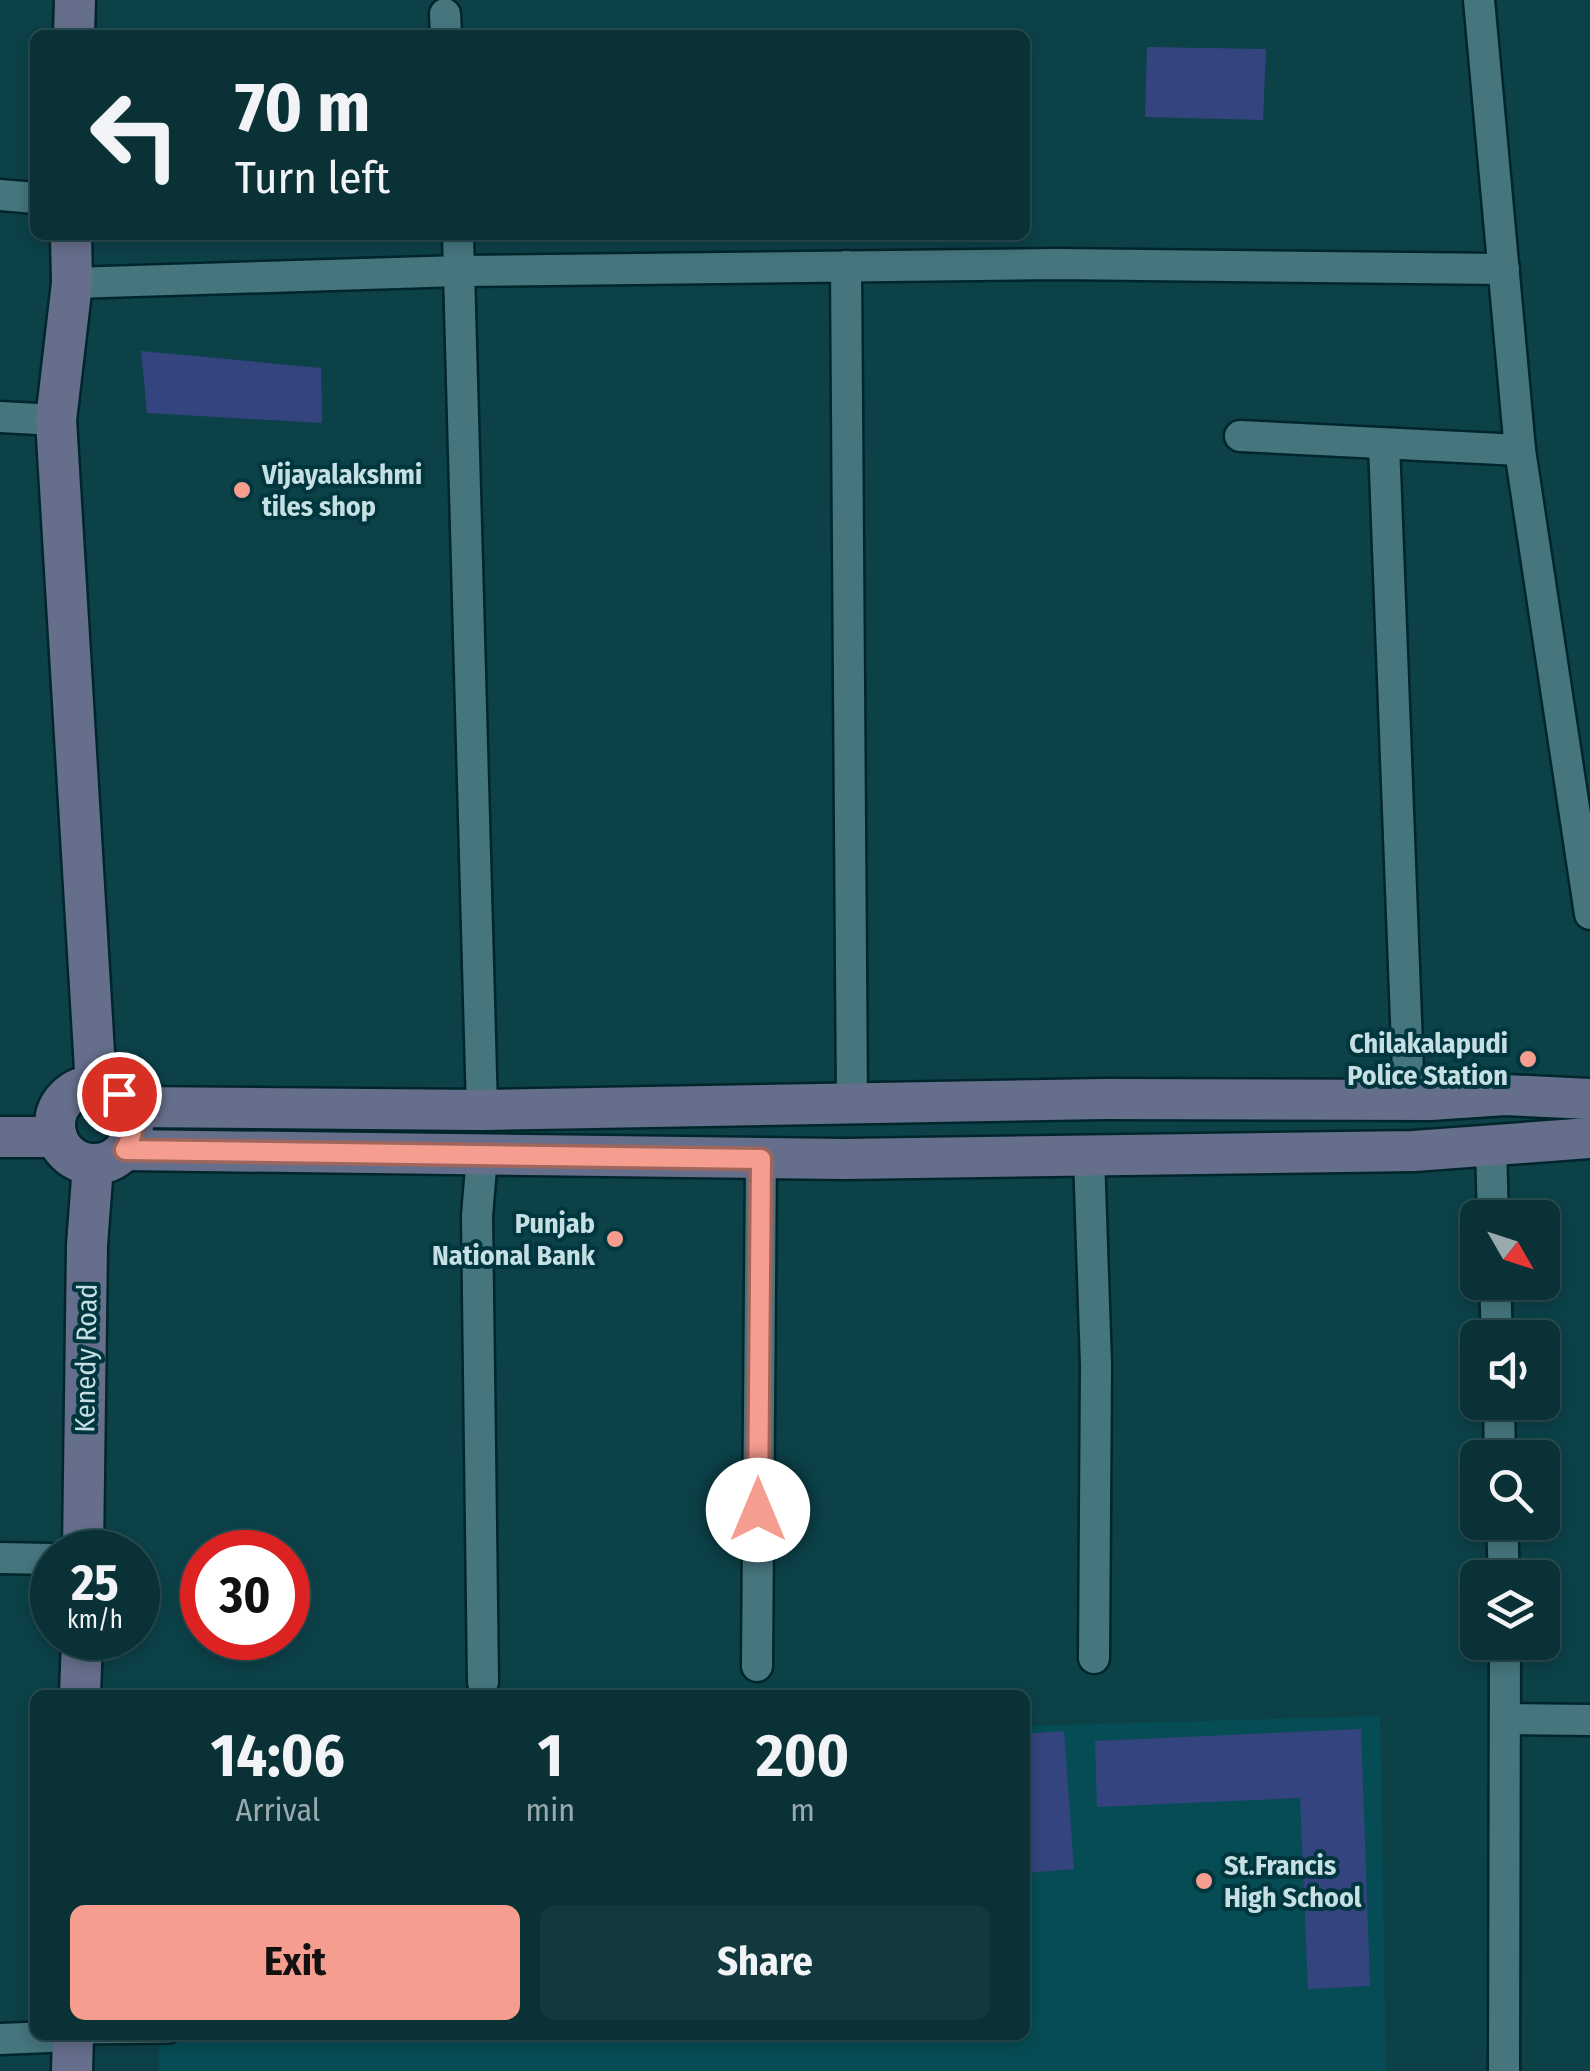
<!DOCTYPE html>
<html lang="en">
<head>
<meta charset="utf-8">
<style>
  body { margin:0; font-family:"Fira Sans Condensed",sans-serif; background:#12393e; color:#f1f3f6; height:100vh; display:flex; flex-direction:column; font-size:38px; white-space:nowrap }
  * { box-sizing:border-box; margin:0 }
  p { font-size:32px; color:#99a9ad }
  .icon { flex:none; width:55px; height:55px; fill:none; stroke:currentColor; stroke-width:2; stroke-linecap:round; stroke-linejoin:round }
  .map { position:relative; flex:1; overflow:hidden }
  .drawer { position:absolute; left:30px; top:1690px; width:1000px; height:350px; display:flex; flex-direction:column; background:#093136; border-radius:15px; box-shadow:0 5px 15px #0003,0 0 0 2px #294c51 }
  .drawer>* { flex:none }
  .guide { position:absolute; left:30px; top:30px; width:1000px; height:210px; border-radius:15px; box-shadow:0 5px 15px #0003,0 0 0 2px #294c51; background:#093136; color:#f1f3f6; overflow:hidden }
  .needle { width:65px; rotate:129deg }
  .controls { position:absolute; left:1460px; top:1200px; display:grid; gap:20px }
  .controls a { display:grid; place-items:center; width:100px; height:100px; border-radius:15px; background:#093136; box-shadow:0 5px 15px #0003,0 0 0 2px #294c51; font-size:50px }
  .speed { position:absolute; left:30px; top:1530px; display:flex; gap:20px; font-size:50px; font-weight:700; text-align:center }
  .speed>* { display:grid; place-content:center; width:130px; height:130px; border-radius:50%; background:#093136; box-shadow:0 5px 15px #0003,0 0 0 2px #294c51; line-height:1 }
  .speed small { font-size:25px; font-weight:400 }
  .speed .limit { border:15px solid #d22; background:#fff; color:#111 }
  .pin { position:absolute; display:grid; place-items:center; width:85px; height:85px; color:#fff; margin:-42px; border:5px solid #fff; border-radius:50%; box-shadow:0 2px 10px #0007 }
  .me { position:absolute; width:110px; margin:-55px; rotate:0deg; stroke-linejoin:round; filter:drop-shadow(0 0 8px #0008) }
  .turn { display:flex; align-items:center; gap:35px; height:210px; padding:0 40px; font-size:45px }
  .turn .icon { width:130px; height:130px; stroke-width:2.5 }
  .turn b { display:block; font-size:70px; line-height:85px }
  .eta { display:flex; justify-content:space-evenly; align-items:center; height:170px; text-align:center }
  .eta b { font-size:60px; font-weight:700; line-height:70px }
  .action { display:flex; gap:20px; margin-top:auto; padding:20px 40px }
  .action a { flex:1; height:115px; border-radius:15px; background:#f59d8f; color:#111; font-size:40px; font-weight:700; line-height:115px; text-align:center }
  .action a+a { background:#12393e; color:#f1f3f6 }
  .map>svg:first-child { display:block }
</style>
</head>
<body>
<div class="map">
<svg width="1590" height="2071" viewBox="0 0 1590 2071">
  <rect width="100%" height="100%" fill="#0c4148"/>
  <polygon fill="#064c55" points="1380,1716 1386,2071 159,2071 159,2035 1025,2035 1025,1726"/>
  <g fill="#34447e">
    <polygon points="1147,47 1266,49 1263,120 1145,117"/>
    <polygon points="141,351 321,368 322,423 147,413"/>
    <polygon points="1361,1729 1370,1986 1308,1989 1300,1798 1097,1807 1095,1741"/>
    <polygon points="1064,1731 1074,1869 1025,1873 1025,1734"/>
  </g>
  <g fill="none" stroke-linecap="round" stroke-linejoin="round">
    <g stroke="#00262b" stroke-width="20">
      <polyline id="lane" points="73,2036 170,2035"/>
    </g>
    <g stroke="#00262b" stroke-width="35">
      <g id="street">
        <polyline points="1479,0 1520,450 1590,914"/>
        <polyline points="445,14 446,35"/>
        <polyline points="0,195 35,198"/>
        <polyline points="458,235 482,1110"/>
        <polyline points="846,266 852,1103"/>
        <polyline points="72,283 460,271 1058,264 1504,269"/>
        <polyline points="0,417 56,420"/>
        <polyline points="1240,436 1520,450"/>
        <polyline points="1384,444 1409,1098"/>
        <polyline points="1491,1146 1493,1218"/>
        <polyline points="482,1156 477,1216 483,1682"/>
        <polyline points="1089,1156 1096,1365 1094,1658"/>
        <polyline points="1495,1282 1497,1338"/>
        <polyline points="1499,1402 1500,1458"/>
        <polyline points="1502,1522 1504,1578"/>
        <polyline points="0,1558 52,1559"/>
        <polyline points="757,1666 761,1159"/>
        <polyline points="1508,1719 1590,1720"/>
        <polyline points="0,2039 73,2036"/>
        <polyline points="1504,2071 1505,1642"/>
      </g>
    </g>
    <g stroke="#00262b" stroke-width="45">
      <g id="secondary">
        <polyline points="74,35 75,0"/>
        <polyline points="71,235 72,283 56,420 96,1086"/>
        <circle cx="94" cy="1125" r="39"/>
        <polyline points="129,1107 482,1110 1104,1099 1430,1100 1505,1095 1590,1099"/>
        <polyline points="0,1137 57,1137"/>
        <polyline points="125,1150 845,1159 1414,1151 1590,1138"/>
        <polyline points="83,1552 87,1245 93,1165"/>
        <polyline points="80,1695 82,1638"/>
        <polyline points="72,2071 73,2035"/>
      </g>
    </g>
    <use href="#lane" stroke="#45757d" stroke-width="15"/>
    <use href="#street" stroke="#45757d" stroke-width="30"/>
    <use href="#secondary" stroke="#656e8b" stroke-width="40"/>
  </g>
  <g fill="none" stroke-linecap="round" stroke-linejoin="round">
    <g stroke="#9f665d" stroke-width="25">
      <path id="route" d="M119,1094C135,1111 137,1129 125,1150L761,1159L758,1510"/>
    </g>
    <use href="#route" stroke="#f59d8f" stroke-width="18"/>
  </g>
  <g fill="#f59d8f" stroke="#00363e" stroke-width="4">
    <circle cx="242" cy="490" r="10"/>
    <circle cx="1528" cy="1059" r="10"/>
    <circle cx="615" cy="1239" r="10"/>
    <circle cx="1204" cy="1881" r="10"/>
  </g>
  <g text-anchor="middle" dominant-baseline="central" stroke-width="8" stroke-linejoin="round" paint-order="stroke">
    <g font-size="28" font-weight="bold" fill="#c6dfe3" stroke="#00363e" text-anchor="start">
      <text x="262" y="474">Vijayalakshmi<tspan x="262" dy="32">tiles shop</tspan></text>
      <text x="1508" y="1043" text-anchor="end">Chilakalapudi<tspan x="1508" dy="32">Police Station</tspan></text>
      <text x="595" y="1223" text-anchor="end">Punjab<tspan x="595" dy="32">National Bank</tspan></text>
      <text x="1224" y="1865">St.Francis<tspan x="1224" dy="32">High School</tspan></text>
    </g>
    <g font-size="28" fill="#c6dfe3" stroke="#00363e">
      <text transform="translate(86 1358) rotate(-89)">Kenedy Road</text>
    </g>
  </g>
</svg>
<div class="controls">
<a><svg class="needle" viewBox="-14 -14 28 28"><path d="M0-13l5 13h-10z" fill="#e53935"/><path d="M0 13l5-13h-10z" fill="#99a9ad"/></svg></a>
<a><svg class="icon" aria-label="sound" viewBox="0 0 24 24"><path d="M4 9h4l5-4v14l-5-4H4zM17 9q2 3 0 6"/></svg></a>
<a><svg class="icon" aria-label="search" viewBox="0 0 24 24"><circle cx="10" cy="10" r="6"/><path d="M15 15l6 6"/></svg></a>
<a><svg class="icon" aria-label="layers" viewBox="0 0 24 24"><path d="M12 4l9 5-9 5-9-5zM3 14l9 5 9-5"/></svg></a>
</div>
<div class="speed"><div>25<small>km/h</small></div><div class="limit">30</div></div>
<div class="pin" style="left:119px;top:1094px;background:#d93025"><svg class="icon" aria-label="arrive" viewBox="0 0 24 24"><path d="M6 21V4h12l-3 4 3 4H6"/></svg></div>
<svg class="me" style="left:758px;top:1510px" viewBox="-20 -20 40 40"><circle r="19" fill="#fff"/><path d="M0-13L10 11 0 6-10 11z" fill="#f59d8f"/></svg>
<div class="guide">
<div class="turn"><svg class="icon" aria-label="left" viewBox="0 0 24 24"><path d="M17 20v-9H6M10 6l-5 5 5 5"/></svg><div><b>70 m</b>Turn left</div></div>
</div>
<section class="drawer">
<div class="eta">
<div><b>14:06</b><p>Arrival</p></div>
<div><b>1</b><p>min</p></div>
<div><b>200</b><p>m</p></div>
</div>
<div class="action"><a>Exit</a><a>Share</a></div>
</section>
</div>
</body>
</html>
